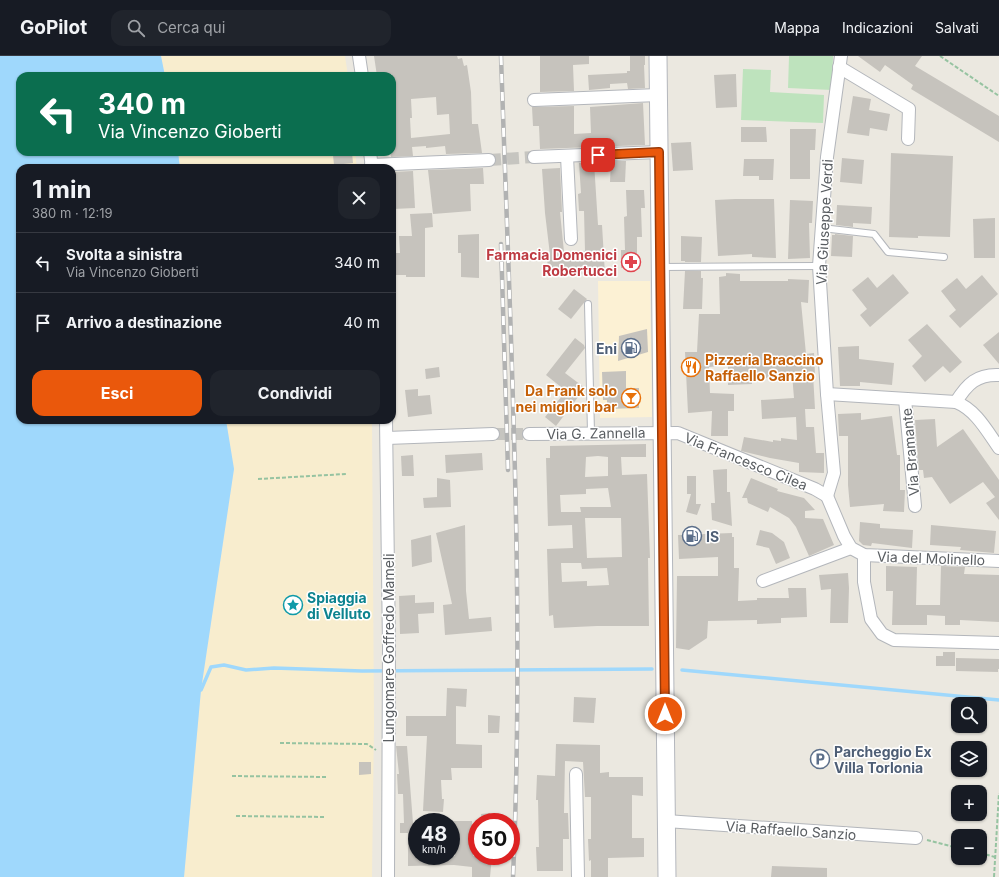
<!DOCTYPE html>
<html lang="it">
<head>
<meta charset="utf-8">
<style>
  body { margin:0; font-family:Inter,sans-serif; background:#20242c; color:#f1f3f6; height:100vh; display:flex; flex-direction:column; font-size:15px; white-space:nowrap }
  * { box-sizing:border-box; margin:0 }
  p { font-size:13px; color:#9ea1a6 }
  .icon { flex:none; width:22px; height:22px; fill:none; stroke:currentColor; stroke-width:2; stroke-linecap:round; stroke-linejoin:round }
  .map { position:relative; flex:1; overflow:hidden }
  .sheet { position:absolute; left:16px; top:108px; width:380px; height:260px; display:flex; flex-direction:column; background:#171b24; border-radius:12px; box-shadow:0 1px 3px #0004 }
  .sheet>* { flex:none }
  .banner { position:absolute; left:16px; top:16px; width:380px; height:84px; border-radius:12px; box-shadow:0 1px 3px #0004; background:#0b6e4f; color:#fff; overflow:hidden }
  .controls { position:absolute; left:951px; top:641px; display:grid; gap:8px }
  .controls a { display:grid; place-items:center; width:36px; height:36px; border-radius:8px; background:#171b24; box-shadow:0 1px 3px #0004; font-size:20px }
  .speed { position:absolute; left:408px; top:757px; display:flex; gap:8px; font-size:20px; font-weight:700; text-align:center }
  .speed>* { display:grid; place-content:center; width:52px; height:52px; border-radius:50%; background:#171b24; box-shadow:0 1px 3px #0004; line-height:1 }
  .speed small { font-size:10px; font-weight:400 }
  .speed .limit { border:6px solid #d22; background:#fff; color:#111 }
  .pin { position:absolute; display:grid; place-items:center; width:34px; height:34px; color:#fff; margin:-17px; border-radius:8px; box-shadow:0 2px 6px #0006 }
  .me { position:absolute; width:44px; margin:-22px; rotate:0deg; stroke-linejoin:round; filter:drop-shadow(0 0 3px #0008) }
  .turn { display:flex; align-items:center; gap:14px; height:84px; padding:0 16px; font-size:18px }
  .turn .icon { width:52px; height:52px; stroke-width:2.5 }
  .turn b { display:block; font-size:28px; line-height:34px }
  .round { display:grid; place-items:center; flex:none; width:42px; height:42px; border-radius:12px; background:#20242c }
  .summary { display:flex; align-items:center; justify-content:space-between; height:68px; padding:0 16px }
  h1 { font-size:24px; font-weight:700; line-height:30px }
  .cta { display:flex; gap:8px; margin-top:auto; padding:8px 16px }
  .cta a { flex:1; height:46px; border-radius:12px; background:#ea580c; color:#fff; font-size:16px; font-weight:700; line-height:46px; text-align:center }
  .cta a+a { background:#20242c; color:#f1f3f6 }
  ul { padding:0; list-style:none }
  li { display:flex; align-items:center; gap:12px; height:60px; padding:0 16px; border-top:1px solid #363941 }
  li div { flex:1 }
  li b { display:block; font-size:15px }
  li em { font-style:normal }
  header { display:flex; align-items:center; gap:24px; box-sizing:border-box; height:56px; padding:0 20px; background:#171b24; border-bottom:1px solid #363941 }
  header strong { font-size:19px }
  nav { display:flex; gap:22px; margin-inline-start:auto; font-size:14px }
  .search { width:280px; height:36px; background:#20242c; display:flex; align-items:center; gap:10px; box-sizing:border-box; padding:0 14px; border-radius:12px; color:#9ea1a6; font-size:15px }
  .map>svg:first-child { display:block }
</style>
</head>
<body>
<header>
<strong>GoPilot</strong>
<div class="search"><svg class="icon" aria-label="search" viewBox="0 0 24 24"><circle cx="10" cy="10" r="6"/><path d="M15 15l6 6"/></svg>Cerca qui</div>
<nav><a>Mappa</a><a>Indicazioni</a><a>Salvati</a></nav>
</header>
<div class="map">
<svg width="999" height="821" viewBox="0 0 999 821">
  <rect width="100%" height="100%" fill="#ebe8e0"/>
  <polygon fill="#fcf1d4" points="598,225 650,225 652,361 600,362"/>
  <g fill="#bee3bd">
    <polygon points="789,0 833,0 832,34 788,32"/>
    <polygon points="743,13 771,14 770,36 824,39 823,67 741,64"/>
  </g>
  <g fill="#f8edce">
    <polygon points="161,0 345,0 348,20 165,20"/>
    <polygon points="178,96 355,96 357,112 180,112"/>
    <polygon points="226,364 372,364 374,668 372,821 184,821 201,634 234,413"/>
  </g>
  <polygon fill="#9fd8fc" points="0,0 161,0 165,20 20,20 20,96 178,96 180,112 20,112 20,364 226,364 234,413 201,634 184,821 0,821"/>
  <g fill="none" stroke-linecap="round" stroke-linejoin="round">
    <g stroke="#9fd8fc" stroke-width="3.5">
      <polyline points="682,614 999,644"/>
      <polyline points="201,634 211,611 224,609 246,614 274,612 362,615 652,613"/>
    </g>
  </g>
  <g fill="#c6c3bd" fill-rule="evenodd">
    <path d="M374,0H457L458,3L462,2L464,10L467,9L471,36L472,68H478L482,97L446,98L445,90L426,92V90L412,91L413,100L391,101L390,96H392V18L377,20ZM436,41L437,59L449,58L450,78L411,82L410,62H412L411,43Z"/>
    <polygon points="540,0 589,0 589,8 573,9 574,35 540,36"/>
    <polygon points="630,0 645,0 645,9 644,9 645,32 628,33 627,27 610,28 610,32 589,34 588,19 627,17 627,15 630,15"/>
    <polygon points="858,0 922,0 915,10 999,60 999,86 911,33 913,29 885,9 880,16"/>
    <polygon points="736,18 737,51 716,52 714,19"/>
    <polygon points="853,40 871,43 869,54 890,58 887,75 870,72 869,80 847,77"/>
    <polygon points="643,47 645,89 540,93 539,70 533,70 532,51 574,50 574,78 591,77 590,51"/>
    <polygon points="741,71 766,71 767,86 741,86"/>
    <polygon points="790,73 816,73 815,94 810,94 810,123 790,123"/>
    <polygon points="691,86 693,114 673,115 671,87"/>
    <polygon points="352,97 353,107 334,109 333,99"/>
    <polygon points="891,97 953,100 950,181 918,180 918,182 889,181"/>
    <polygon points="842,102 864,104 862,128 840,126"/>
    <polygon points="744,103 774,103 773,124 759,124 759,120 743,120"/>
    <polygon points="611,105 626,105 625,126 610,126"/>
    <polygon points="594,106 598,169 602,169 605,218 548,219 547,199 550,199 545,157 542,113 560,112 562,156 560,156 564,196 585,195 584,155 579,155 578,138 581,137 579,107"/>
    <polygon points="483,112 484,128 470,128 471,155 433,158 428,114"/>
    <polygon points="413,115 415,152 393,153 392,116"/>
    <polygon points="626,134 644,134 645,152 641,152 642,181 637,181 637,200 640,200 640,213 621,212 621,194 625,194 624,161 627,160"/>
    <polygon points="735,143 774,143 776,202 752,201 752,198 718,200 715,144"/>
    <polygon points="790,144 813,145 812,167 809,167 810,202 788,203"/>
    <polygon points="837,149 872,151 871,168 853,167 853,171 836,169"/>
    <polygon points="432,157 433,171 425,172 425,221 406,221 406,219 395,219 395,197 400,197 399,180 412,180 410,158"/>
    <polygon points="995,162 995,202 974,202 973,163"/>
    <polygon points="479,178 479,222 461,221 461,197 458,197 458,179"/>
    <polygon points="835,178 853,180 852,201 831,200 832,179 835,179"/>
    <polygon points="681,180 702,181 701,206 685,206 685,205 681,205"/>
    <polygon points="685,215 701,215 701,222 703,222 702,253 683,253"/>
    <polygon points="726,217 740,218 740,225 788,225 788,223 809,224 808,247 801,246 806,298 814,297 815,318 813,318 815,353 805,353 806,371 814,371 816,397 824,397 824,417 799,416 799,407 770,402 741,395 744,381 773,386 773,384 781,385 781,382 797,384 796,361 762,363 761,344 794,342 792,318 752,324 752,328 728,329 728,309 709,311 710,337 734,338 734,355 728,355 728,380 711,380 712,355 688,357 685,296 697,296 699,258 720,258 719,221 726,220"/>
    <polygon points="893,218 909,237 870,271 860,259 867,253 852,234 868,221 877,232"/>
    <polygon points="982,219 998,238 960,272 949,260 956,254 941,235 957,222 966,233"/>
    <polygon points="574,233 587,243 571,263 558,253"/>
    <polygon points="927,268 962,306 950,317 943,310 925,326 912,310 922,300 908,284"/>
    <polygon points="647,273 648,296 618,305 619,280"/>
    <polygon points="999,276 999,308 983,289"/>
    <polygon points="575,282 584,289 585,292 565,317 585,332 556,370 545,361 566,335 546,319"/>
    <polygon points="859,290 859,303 894,307 892,329 860,326 860,330 840,330 838,291"/>
    <polygon points="439,311 440,321 426,323 425,313"/>
    <polygon points="626,315 626,332 639,332 639,352 607,353 607,344 603,344 602,316"/>
    <polygon points="418,333 418,340 430,339 432,358 408,361 405,334"/>
    <polygon points="861,357 861,364 892,360 897,399 900,399 900,434 905,434 904,456 883,455 884,448 850,451 848,429 848,380 839,380 838,358"/>
    <polygon points="935,363 937,391 963,373 999,424 999,464 986,447 995,441 983,426 950,448 932,421 924,422 923,414 919,414 915,364"/>
    <path d="M646,388V401H621L622,419L647,418L650,502H648L649,570H597L554,572L553,559L549,560L547,493L573,492L572,469L548,470L546,402H550V390ZM598,400L608,401V420L585,421L586,401ZM608,432L611,451H580L581,456H561L560,439L586,438V433ZM585,462H621L622,501L587,502ZM561,507H581L582,513L607,512L609,529L587,530V525L562,526Z"/>
    <polygon points="482,397 483,414 446,417 445,399"/>
    <polygon points="413,399 414,420 402,420 401,400"/>
    <polygon points="727,413 727,436 730,436 732,470 712,464 711,447 715,447 713,414"/>
    <polygon points="687,420 696,420 696,448 701,448 697,459 686,456 691,438 687,438"/>
    <polygon points="437,422 450,424 451,451 424,452 423,442 437,441"/>
    <polygon points="751,422 778,433 777,435 804,442 815,454 805,455 805,462 823,463 834,489 809,500 796,471 789,462 770,451 768,456 748,447 747,442 742,442"/>
    <polygon points="860,466 880,468 880,472 913,474 912,492 872,487 871,490 863,489 859,485"/>
    <polygon points="465,469 466,535 469,563 491,561 492,575 445,579 443,549 452,548 436,477"/>
    <polygon points="931,469 996,475 994,497 960,494 961,491 930,489"/>
    <polygon points="760,474 772,477 784,486 790,502 776,508 769,492 756,489"/>
    <polygon points="732,477 732,481 734,481 734,512 739,512 738,545 757,544 757,542 789,542 788,532 806,532 807,561 781,562 781,567 757,568 757,564 708,565 707,582 689,594 676,592 677,520 718,520 718,501 679,503 678,479"/>
    <polygon points="431,479 432,506 412,511 411,484"/>
    <polygon points="886,510 917,511 916,549 940,549 941,510 965,511 964,518 999,519 999,566 960,564 960,569 945,569 945,560 927,559 927,569 892,569 893,535 886,535"/>
    <polygon points="848,517 849,532 848,567 830,567 831,533 821,534 819,519"/>
    <polygon points="415,539 415,547 434,546 434,557 418,558 419,577 400,578 399,540"/>
    <polygon points="943,596 955,596 955,610 936,610 936,600 943,600"/>
    <polygon points="956,602 999,603 999,613 998,613 998,616 956,615"/>
    <polygon points="447,632 467,633 466,651 456,650 456,688 482,689 482,712 451,712 452,724 441,724 442,743 444,743 443,756 423,755 427,680 406,680 406,660 446,660"/>
    <polygon points="574,641 596,642 594,667 573,666"/>
    <polygon points="488,659 500,660 499,677 488,677"/>
    <polygon points="556,688 600,689 600,717 609,716 609,721 643,721 643,740 632,739 632,782 644,782 644,801 608,802 608,821 591,821 591,804 589,805 588,783 591,783 591,741 585,741 583,706 565,705 564,757 568,757 569,783 563,783 563,815 537,815 536,791 539,791 538,744 536,744 537,719 555,720"/>
    <polygon points="396,690 407,690 413,767 417,767 417,800 455,800 456,778 451,778 451,765 472,765 473,788 474,788 473,800 492,800 490,821 472,821 472,811 454,809 408,810 408,777 400,777 400,767 404,767 403,738 398,738 397,718 399,718"/>
    <polygon points="359,706 371,706 371,718 359,719"/>
    <polygon points="490,757 491,766 482,766 481,758"/>
    <polygon points="772,810 827,812 827,821 771,821"/>
  </g>
  <g fill="none" stroke-linecap="round" stroke-linejoin="round">
    <g stroke="#c6c5c0" stroke-width="12" stroke-dasharray="12 6" stroke-linecap="butt">
      <polyline points="489,104 534,101"/>
      <polyline points="493,378 529,378"/>
    </g>
    <g stroke="#b3b6bb" stroke-width="8">
      <g id="lane">
        <polyline points="822,172 874,178 888,196 944,201"/>
        <polyline points="662,211 819,210"/>
        <polyline points="588,248 591,377"/>
      </g>
    </g>
    <g stroke="#b3b6bb" stroke-width="14">
      <g id="street">
        <polyline points="359,0 362,20"/>
        <polyline points="839,11 909,53 908,83"/>
        <polyline points="534,44 658,39"/>
        <polyline points="370,96 372,112"/>
        <polyline points="567,100 571,183"/>
        <polyline points="534,101 659,96"/>
        <polyline points="371,109 489,104"/>
        <path d="M827,338L956,346C976,354 987,375 999,392"/>
        <polyline points="905,343 915,450"/>
        <path d="M956,346C967,328 977,318 999,319"/>
        <polyline points="386,364 389,591 388,821"/>
        <polyline points="529,378 678,377 815,433 827,440"/>
        <polyline points="387,382 493,378"/>
        <polyline points="827,440 834,417 827,338 819,210 827,101 841,0"/>
        <polyline points="827,440 844,480 851,492 864,499 999,505"/>
        <polyline points="864,499 864,526 871,563 882,578 894,584 999,587"/>
        <polyline points="763,525 851,492"/>
        <polyline points="576,718 578,821"/>
        <polyline points="666,765 916,782"/>
      </g>
    </g>
    <g stroke="#b4b7bd" stroke-width="19">
      <polyline id="secondary" points="658,0 667,821"/>
    </g>
    <g stroke="#96c3a1" stroke-width="2" stroke-dasharray="4 2" stroke-linecap="butt">
      <polyline points="940,0 999,40"/>
      <polyline points="344,364 349,364"/>
      <polyline points="258,423 346,418"/>
      <polyline points="280,687 367,688 376,694"/>
      <polyline points="232,720 327,721"/>
      <polyline points="236,760 326,761"/>
      <polyline points="927,784 958,792"/>
      <polyline points="980,797 995,801"/>
      <polyline points="994,821 999,737"/>
    </g>
    <use href="#lane" stroke="#fff" stroke-width="6"/>
    <use href="#street" stroke="#fff" stroke-width="12"/>
    <use href="#secondary" stroke="#fff" stroke-width="17"/>
    <g stroke="#b1b2b2" stroke-width="4.5">
      <g id="rail">
        <path d="M501,0C510,273 525,548 513,821"/>
        <polyline points="501,188 508,414"/>
      </g>
    </g>
    <use href="#rail" stroke="#fff" stroke-width="3" stroke-dasharray="9" stroke-linecap="butt"/>
  </g>
  <g fill="none" stroke-linecap="round" stroke-linejoin="round">
    <g stroke="#983908" stroke-width="10">
      <polyline id="route" points="598,99 659,96 665,658"/>
    </g>
    <use href="#route" stroke="#ea580c" stroke-width="7"/>
  </g>
  <defs>
    <g id="pharmacy-ring" transform="scale(1)"><circle r="9.5" fill="#fff" stroke="#e0444e" stroke-width="1.5"/><path d="M-2-6h4v4h4v4h-4v4h-4v-4h-4v-4h4Z" fill="#e0444e"/></g>
    <g id="fuel-ring" transform="scale(1)"><circle r="9.5" fill="#fff" stroke="#5c6f8a" stroke-width="1.5"/><path d="M-5.5-6h7V0h2V4h1.3V-2.5L3-4.5l.8-.8L6-3V5H2.5V1h-1V6h-7ZM-4.2-4.7v3.2H.2V-4.7Z" fill="#5c6f8a"/></g>
    <g id="restaurant-ring" transform="scale(1)"><circle r="9.5" fill="#fff" stroke="#e8710a" stroke-width="1.5"/><path d="M-5-6h1v4h1v-4h1v4h1v-4h1v5L-1.5 .5V6h-2V.5L-5-1ZM5-6V6H3V1.5H1.5Q1.5-4 5-6Z" fill="#e8710a"/></g>
    <g id="bar-ring" transform="scale(1)"><circle r="9.5" fill="#fff" stroke="#e8710a" stroke-width="1.5"/><path d="M-6-5H6L.8 .8V4.5H3.5V6h-7V4.5H-.8V.8Z" fill="#e8710a"/></g>
    <g id="sight-ring" transform="scale(1)"><circle r="9.5" fill="#fff" stroke="#0f9aa8" stroke-width="1.5"/><path d="M0-6L1.8-2.2L6-1.7L2.9 1.2L3.7 5.4L0 3.3L-3.7 5.4L-2.9 1.2L-6-1.7L-1.8-2.2Z" fill="#0f9aa8"/></g>
    <g id="parking-ring" transform="scale(1)"><circle r="9.5" fill="#fff" stroke="#5c6f8a" stroke-width="1.5"/><path d="M-3.5-5.5H1a3.5 3.5 0 0 1 0 7H-1V5.5H-3.5ZM-1-3.4V-.6H.8a1.4 1.4 0 0 0 0-2.8Z" fill="#5c6f8a"/></g>
  </defs>
  <g fill-rule="evenodd">
    <use href="#pharmacy-ring" x="631" y="206"/>
    <use href="#fuel-ring" x="631" y="292"/>
    <use href="#restaurant-ring" x="691" y="311"/>
    <use href="#bar-ring" x="631" y="342"/>
    <use href="#fuel-ring" x="692" y="480"/>
    <use href="#sight-ring" x="293" y="549"/>
    <use href="#parking-ring" x="820" y="703"/>
  </g>
  <g text-anchor="middle" dominant-baseline="central" stroke-width="3" stroke-linejoin="round" paint-order="stroke">
    <g font-size="14" fill="#595d61" stroke="#fff">
      <text transform="translate(824 166) rotate(-87)">Via Giuseppe Verdi</text>
      <text transform="translate(596 377) rotate(-1)">Via G. Zannella</text>
      <text transform="translate(910 396) rotate(-95)">Via Bramante</text>
      <text transform="translate(746 405) rotate(22)">Via Francesco Cilea</text>
      <text transform="translate(931 502) rotate(2)">Via del Molinello</text>
      <text transform="translate(388 592) rotate(-90)">Lungomare Goffredo Mameli</text>
      <text transform="translate(791 774) rotate(4)">Via Raffaello Sanzio</text>
    </g>
    <g font-size="14" font-weight="bold" fill="#be3a42" stroke="#fff" text-anchor="end">
      <text x="617" y="198">Farmacia Domenici<tspan x="617" dy="16">Robertucci</tspan></text>
    </g>
    <g font-size="14" font-weight="bold" fill="#4e5e75" stroke="#fff" text-anchor="start">
      <text x="617" y="292" text-anchor="end">Eni</text>
      <text x="706" y="480">IS</text>
      <text x="834" y="695">Parcheggio Ex<tspan x="834" dy="16">Villa Torlonia</tspan></text>
    </g>
    <g font-size="14" font-weight="bold" fill="#c56008" stroke="#fff" text-anchor="start">
      <text x="705" y="303">Pizzeria Braccino<tspan x="705" dy="16">Raffaello Sanzio</tspan></text>
      <text x="617" y="334" text-anchor="end">Da Frank solo<tspan x="617" dy="16">nei migliori bar</tspan></text>
    </g>
    <g font-size="14" font-weight="bold" fill="#0d838f" stroke="#fff" text-anchor="start">
      <text x="307" y="541">Spiaggia<tspan x="307" dy="16">di Velluto</tspan></text>
    </g>
  </g>
</svg>
<div class="controls">
<a><svg class="icon" aria-label="search" viewBox="0 0 24 24"><circle cx="10" cy="10" r="6"/><path d="M15 15l6 6"/></svg></a>
<a><svg class="icon" aria-label="layers" viewBox="0 0 24 24"><path d="M12 4l9 5-9 5-9-5zM3 14l9 5 9-5"/></svg></a>
<a>+</a>
<a>−</a>
</div>
<div class="speed"><div>48<small>km/h</small></div><div class="limit">50</div></div>
<div class="pin" style="left:598px;top:99px;background:#d93025"><svg class="icon" aria-label="arrive" viewBox="0 0 24 24"><path d="M6 21V4h12l-3 4 3 4H6"/></svg></div>
<svg class="me" style="left:665px;top:658px" viewBox="-20 -20 40 40"><circle r="17" fill="#ea580c" stroke="#fff" stroke-width="3"/><path d="M0-11L8 9 0 5-8 9z" fill="#fff"/></svg>
<div class="banner">
<div class="turn"><svg class="icon" aria-label="left" viewBox="0 0 24 24"><path d="M17 20v-9H6M10 6l-5 5 5 5"/></svg><div><b>340 m</b>Via Vincenzo Gioberti</div></div>
</div>
<section class="sheet">
<div class="summary"><div><h1>1 min</h1><p>380 m · 12:19</p></div><a class="round"><svg class="icon" aria-label="close" viewBox="0 0 24 24"><path d="M6 6l12 12M18 6L6 18"/></svg></a></div>
<ul>
<li><svg class="icon" aria-label="left" viewBox="0 0 24 24"><path d="M17 20v-9H6M10 6l-5 5 5 5"/></svg><div><b>Svolta a sinistra</b><p>Via Vincenzo Gioberti</p></div><em>340 m</em></li>
<li><svg class="icon" aria-label="arrive" viewBox="0 0 24 24"><path d="M6 21V4h12l-3 4 3 4H6"/></svg><div><b>Arrivo a destinazione</b></div><em>40 m</em></li>
</ul>
<div class="cta"><a>Esci</a><a>Condividi</a></div>
</section>
</div>
</body>
</html>
